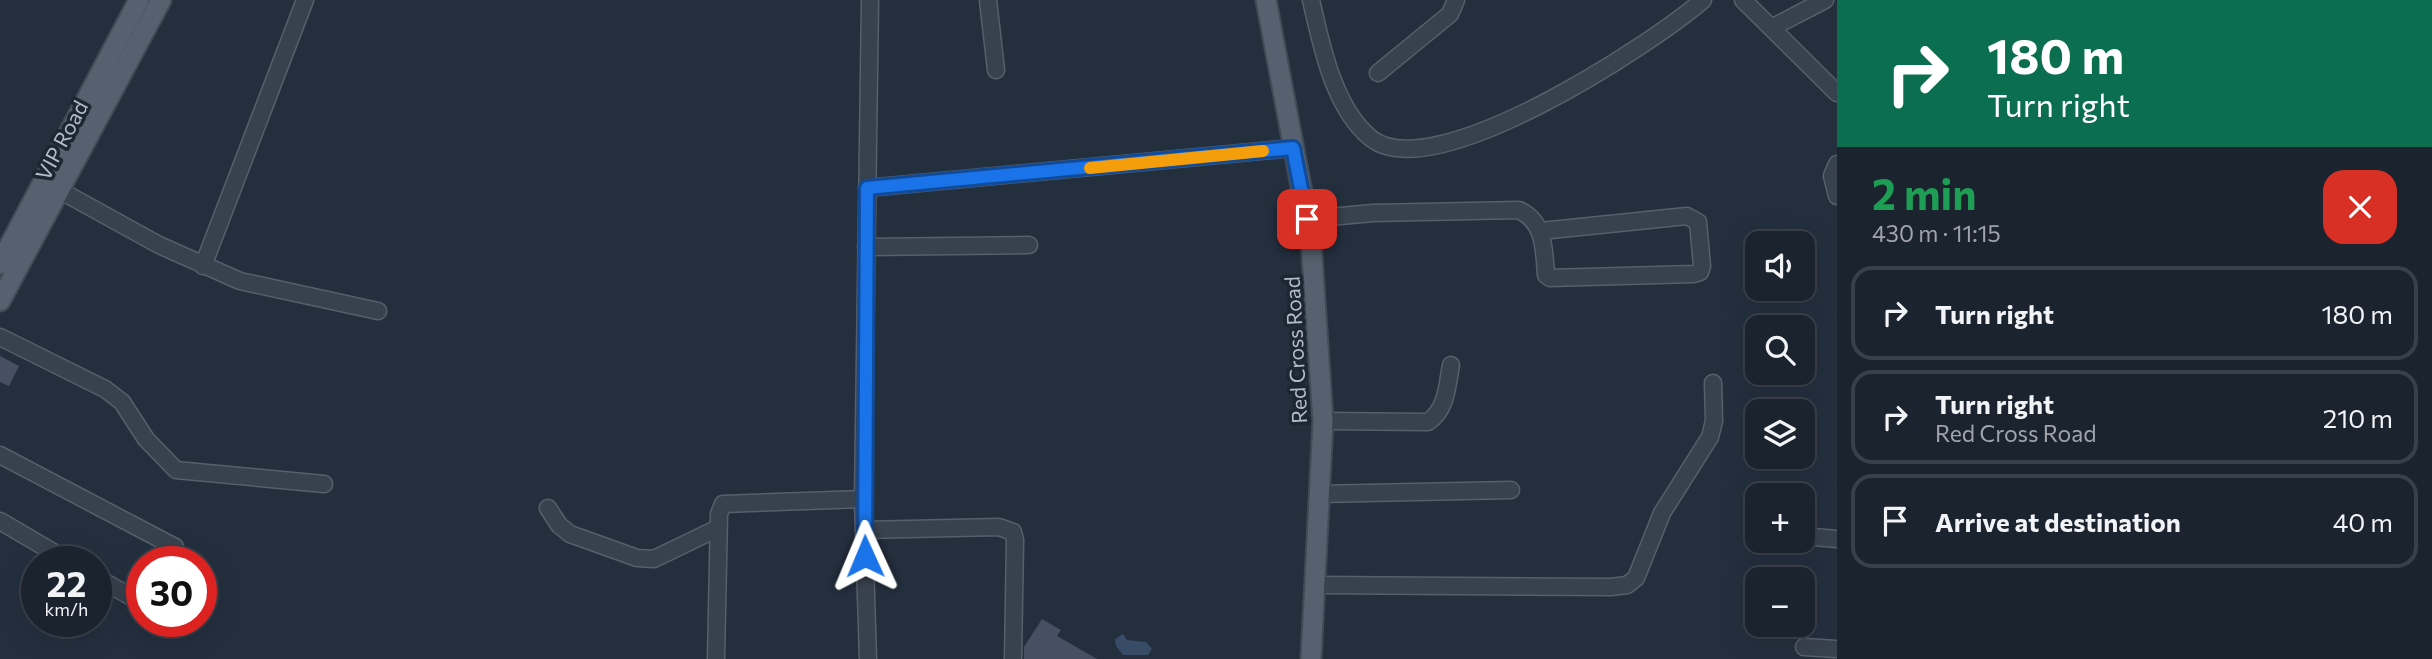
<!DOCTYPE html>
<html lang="en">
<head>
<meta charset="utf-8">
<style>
  body { margin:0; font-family:Commissioner,sans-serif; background:#242b36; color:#f1f3f6; height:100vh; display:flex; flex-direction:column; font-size:26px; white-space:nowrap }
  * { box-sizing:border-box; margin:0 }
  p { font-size:23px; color:#a0a4aa }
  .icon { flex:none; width:38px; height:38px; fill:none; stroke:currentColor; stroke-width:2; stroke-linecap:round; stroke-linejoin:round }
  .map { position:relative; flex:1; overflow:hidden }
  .drawer { display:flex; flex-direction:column; background:#1b232e; width:595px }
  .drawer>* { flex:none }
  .banner { background:#0b6e4f; color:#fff; overflow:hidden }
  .fabs { position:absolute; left:1745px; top:231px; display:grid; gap:14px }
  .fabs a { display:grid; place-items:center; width:70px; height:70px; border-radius:14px; background:#1b232e; box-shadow:0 7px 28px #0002,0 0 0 2px #39404a; font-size:35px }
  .speed { position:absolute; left:21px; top:546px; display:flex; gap:14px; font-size:35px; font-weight:700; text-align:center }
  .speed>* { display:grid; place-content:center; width:91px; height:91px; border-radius:50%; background:#1b232e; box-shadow:0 7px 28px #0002,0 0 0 2px #39404a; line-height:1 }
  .speed small { font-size:18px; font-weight:400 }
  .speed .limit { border:10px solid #d22; background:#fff; color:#111 }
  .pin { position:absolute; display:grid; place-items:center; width:60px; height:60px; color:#fff; margin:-30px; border-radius:14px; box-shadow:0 4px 10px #0006 }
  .me { position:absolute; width:77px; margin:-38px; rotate:359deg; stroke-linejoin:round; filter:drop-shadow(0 0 5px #0008) }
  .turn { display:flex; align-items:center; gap:24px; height:147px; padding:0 35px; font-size:32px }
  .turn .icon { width:91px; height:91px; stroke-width:2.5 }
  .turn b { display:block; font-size:49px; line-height:60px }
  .round { display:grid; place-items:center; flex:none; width:74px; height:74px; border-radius:21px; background:#242b36 }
  .summary { display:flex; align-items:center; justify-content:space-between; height:119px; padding:0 35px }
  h1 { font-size:42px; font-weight:700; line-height:52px; color:#1e9e55 }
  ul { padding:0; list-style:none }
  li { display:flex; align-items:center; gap:21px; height:94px; margin:0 14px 10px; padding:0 21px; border:4px solid #39404a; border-radius:21px }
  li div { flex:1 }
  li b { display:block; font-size:26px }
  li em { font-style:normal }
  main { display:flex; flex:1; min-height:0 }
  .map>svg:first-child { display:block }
</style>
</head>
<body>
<main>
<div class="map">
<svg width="1837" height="659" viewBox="0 0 1837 659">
  <rect width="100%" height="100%" fill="#242f3e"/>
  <polygon fill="#394c67" points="1123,634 1127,640 1146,642 1152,649 1148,655 1123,655 1116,646 1115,639"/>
  <g fill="#455162">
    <polygon points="0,356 19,366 9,386 0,382"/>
    <polygon points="1042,619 1061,630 1057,636 1097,659 1024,659 1024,647"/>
  </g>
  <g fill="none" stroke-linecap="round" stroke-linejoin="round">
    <g stroke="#565f6c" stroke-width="19">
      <g id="minor">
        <polyline points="988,0 996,70"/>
        <path d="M1311,0C1321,44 1334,110 1372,139C1435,187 1652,44 1703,0"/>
        <polyline points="1743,0 1837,93"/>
        <polyline points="1773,27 1825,0"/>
        <polyline points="1378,73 1450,14 1456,0"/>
        <polyline points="1837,164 1832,176 1837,196"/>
        <polyline points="867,188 1293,148"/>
        <polyline points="61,191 159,245 240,281 378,311"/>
        <path d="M1307,219L1373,213L1519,210C1545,222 1544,250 1546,275L1550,278L1694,274L1700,272L1702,266L1698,222L1687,216L1541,231"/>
        <polyline points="866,247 1029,245"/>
        <polyline points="203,266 305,0"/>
        <polyline points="0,337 105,389 122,402 146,439 176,470 324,484"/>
        <path d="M1323,421L1428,422C1447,409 1447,386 1451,365"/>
        <polyline points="0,455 175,547"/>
        <polyline points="1319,494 1511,490"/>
        <polyline points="548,508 559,525 570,534 637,558 654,559 718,528"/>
        <polyline points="0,521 70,562"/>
        <polyline points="864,530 999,527 1013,532 1015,540 1013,659"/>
        <polyline points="1802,536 1837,539"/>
        <polyline points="96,577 142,603"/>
        <polyline points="1315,585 1611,587 1627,585 1636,578 1662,513 1710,437 1714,421 1713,383"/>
        <polyline points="1804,647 1837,649"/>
        <polyline points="716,659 719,514 723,504 863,499"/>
        <polyline points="868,659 863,499 870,0"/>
      </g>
    </g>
    <g stroke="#414a57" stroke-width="23">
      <g id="major">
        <polyline points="1266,0 1311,240 1323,421 1311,659"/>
        <polyline points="0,264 139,0"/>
        <polyline points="0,301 161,0"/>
      </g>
    </g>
    <use href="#minor" stroke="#38414e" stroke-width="16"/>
    <use href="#major" stroke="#56606e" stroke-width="19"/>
  </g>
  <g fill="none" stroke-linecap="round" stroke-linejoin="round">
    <g stroke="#114b97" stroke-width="18">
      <polyline id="route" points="865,556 867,188 1293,148 1307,219"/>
    </g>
    <use href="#route" stroke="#1a73e8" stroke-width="12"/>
    <polyline stroke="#f59e0b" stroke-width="12" points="1090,168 1263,151"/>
  </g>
  <g text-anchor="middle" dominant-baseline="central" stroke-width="7" stroke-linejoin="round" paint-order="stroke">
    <g font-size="21" fill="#b4bcc9" stroke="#1d2633">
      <text transform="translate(61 140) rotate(-62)">VIP Road</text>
      <text transform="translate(1295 350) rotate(-93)">Red Cross Road</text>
    </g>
  </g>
</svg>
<div class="fabs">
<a><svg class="icon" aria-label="sound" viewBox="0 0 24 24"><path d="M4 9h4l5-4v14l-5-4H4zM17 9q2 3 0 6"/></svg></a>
<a><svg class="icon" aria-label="search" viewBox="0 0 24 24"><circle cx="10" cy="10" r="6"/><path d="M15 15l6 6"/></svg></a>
<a><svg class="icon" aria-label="layers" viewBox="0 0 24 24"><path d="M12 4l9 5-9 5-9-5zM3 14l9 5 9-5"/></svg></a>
<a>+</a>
<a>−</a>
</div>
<div class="speed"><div>22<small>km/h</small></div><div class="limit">30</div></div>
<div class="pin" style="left:1307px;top:219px;background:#d93025"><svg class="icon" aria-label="arrive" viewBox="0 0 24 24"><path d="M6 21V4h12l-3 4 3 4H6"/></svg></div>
<svg class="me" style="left:865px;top:556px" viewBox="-20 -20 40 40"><path d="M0-17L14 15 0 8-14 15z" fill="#1a73e8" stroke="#fff" stroke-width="4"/></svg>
</div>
<section class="drawer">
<div class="banner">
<div class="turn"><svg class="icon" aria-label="right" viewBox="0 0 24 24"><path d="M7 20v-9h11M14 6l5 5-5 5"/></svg><div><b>180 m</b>Turn right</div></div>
</div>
<div class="summary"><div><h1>2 min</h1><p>430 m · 11:15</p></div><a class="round" style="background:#d93025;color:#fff"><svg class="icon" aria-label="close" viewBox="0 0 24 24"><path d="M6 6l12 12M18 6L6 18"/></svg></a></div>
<ul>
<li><svg class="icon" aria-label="right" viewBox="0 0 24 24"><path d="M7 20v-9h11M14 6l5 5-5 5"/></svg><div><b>Turn right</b></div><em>180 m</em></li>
<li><svg class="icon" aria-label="right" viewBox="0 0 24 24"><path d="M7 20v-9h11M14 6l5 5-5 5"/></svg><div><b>Turn right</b><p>Red Cross Road</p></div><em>210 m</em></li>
<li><svg class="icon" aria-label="arrive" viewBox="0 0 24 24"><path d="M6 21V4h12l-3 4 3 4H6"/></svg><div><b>Arrive at destination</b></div><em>40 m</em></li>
</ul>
</section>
</main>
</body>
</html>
